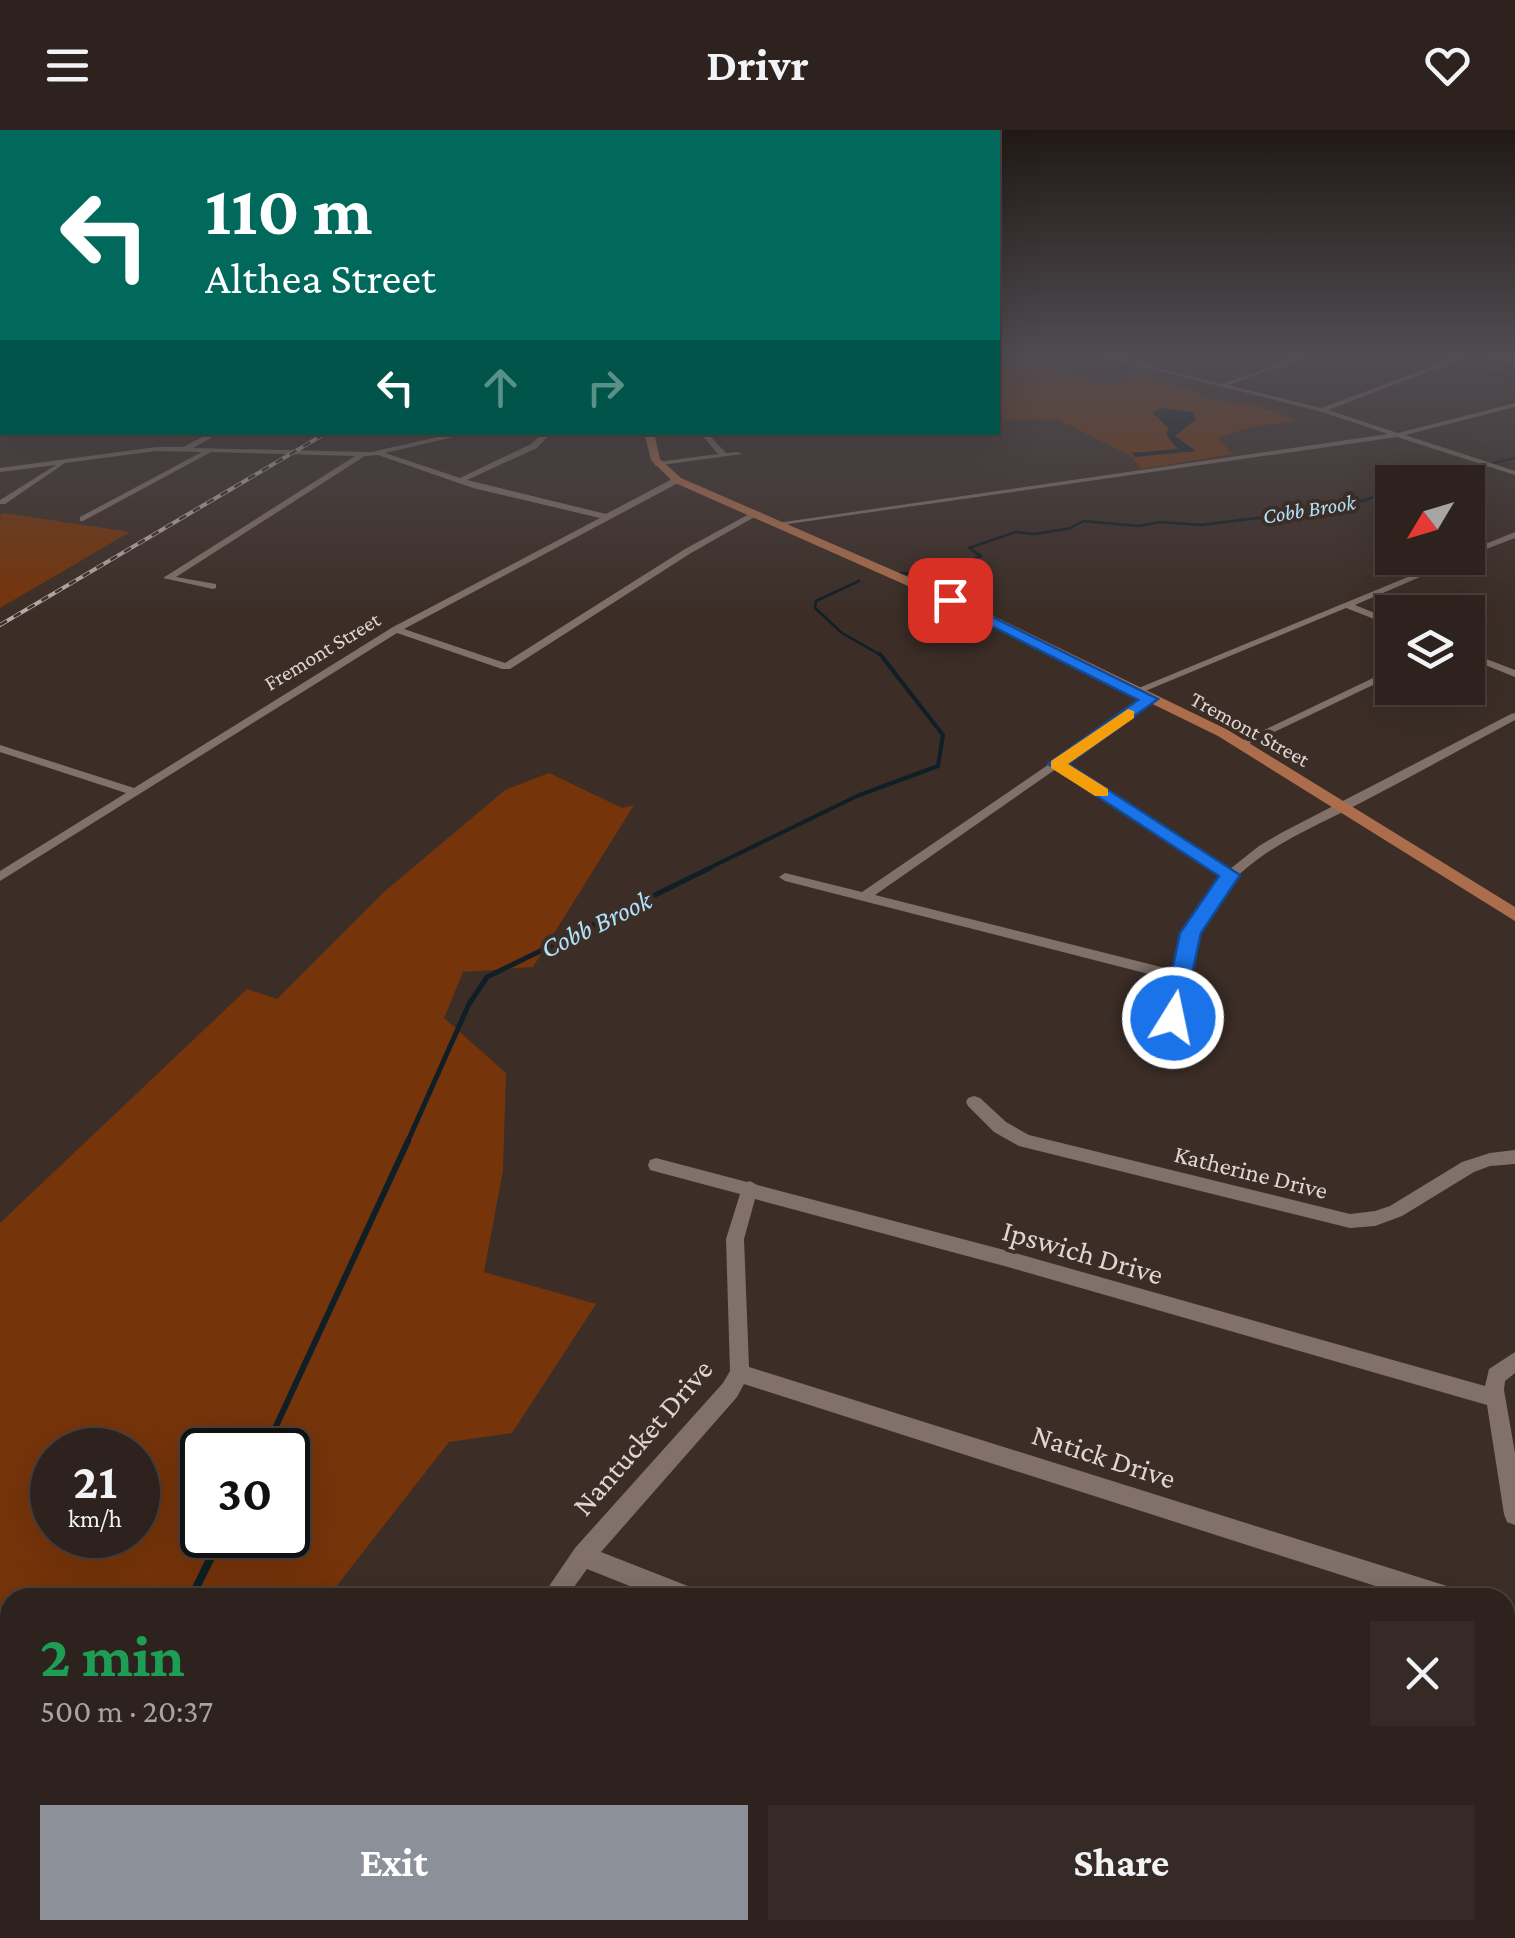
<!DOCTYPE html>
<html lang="en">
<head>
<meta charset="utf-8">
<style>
  body { margin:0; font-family:"Crimson Pro",serif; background:#352a26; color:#f1f3f6; height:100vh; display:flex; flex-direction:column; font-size:38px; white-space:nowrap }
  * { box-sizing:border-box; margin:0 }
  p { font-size:32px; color:#a7a4a4 }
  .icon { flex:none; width:55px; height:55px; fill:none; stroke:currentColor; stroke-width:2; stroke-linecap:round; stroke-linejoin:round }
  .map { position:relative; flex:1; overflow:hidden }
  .panel { position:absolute; left:0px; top:1458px; width:1515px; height:352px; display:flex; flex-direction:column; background:#2d221d; border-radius:30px 30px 0 0; box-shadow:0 10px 40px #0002,0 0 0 2px #483f3b }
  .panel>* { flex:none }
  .hud { position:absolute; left:0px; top:0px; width:1000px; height:305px; box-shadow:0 10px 40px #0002,0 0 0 2px #483f3b; background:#00695c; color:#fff; overflow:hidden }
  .needle { width:65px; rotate:232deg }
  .controls { position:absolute; left:1375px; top:335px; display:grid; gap:20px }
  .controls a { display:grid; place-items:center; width:110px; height:110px; border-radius:0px; background:#2d221d; box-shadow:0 10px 40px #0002,0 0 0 2px #483f3b; font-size:50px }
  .speed { position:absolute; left:30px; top:1298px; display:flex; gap:20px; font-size:50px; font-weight:700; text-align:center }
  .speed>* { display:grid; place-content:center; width:130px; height:130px; border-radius:50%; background:#2d221d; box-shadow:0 10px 40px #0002,0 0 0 2px #483f3b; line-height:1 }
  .speed small { font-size:25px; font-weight:400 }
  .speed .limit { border:5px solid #111; border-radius:15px; background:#fff; color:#111 }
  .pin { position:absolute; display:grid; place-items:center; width:85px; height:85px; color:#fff; margin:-42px; border-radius:20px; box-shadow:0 5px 15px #0006 }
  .me { position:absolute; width:110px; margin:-55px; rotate:10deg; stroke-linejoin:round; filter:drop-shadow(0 0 8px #0008) }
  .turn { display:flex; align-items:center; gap:35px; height:210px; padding:0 40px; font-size:45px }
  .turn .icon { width:130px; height:130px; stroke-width:2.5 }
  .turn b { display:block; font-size:70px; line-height:85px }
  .lanes { display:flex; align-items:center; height:95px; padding:0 40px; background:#0003; justify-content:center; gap:50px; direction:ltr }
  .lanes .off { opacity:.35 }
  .round { display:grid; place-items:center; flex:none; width:105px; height:105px; border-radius:0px; background:#352a26 }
  .head { display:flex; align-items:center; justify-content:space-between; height:170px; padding:0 40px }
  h1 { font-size:60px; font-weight:700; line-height:75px; color:#1e9e55 }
  .primary-button { display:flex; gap:20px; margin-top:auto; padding:20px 40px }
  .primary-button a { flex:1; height:115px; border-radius:0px; background:#8c9099; color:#fff; font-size:40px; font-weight:700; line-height:115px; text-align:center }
  .primary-button a+a { background:#352a26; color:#f1f3f6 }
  header { display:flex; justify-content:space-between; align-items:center; height:130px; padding:0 40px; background:#2d221d; font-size:45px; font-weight:700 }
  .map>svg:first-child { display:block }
</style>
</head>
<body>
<header><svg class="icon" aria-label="menu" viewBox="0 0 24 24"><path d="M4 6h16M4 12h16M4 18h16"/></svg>Drivr<svg class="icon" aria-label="heart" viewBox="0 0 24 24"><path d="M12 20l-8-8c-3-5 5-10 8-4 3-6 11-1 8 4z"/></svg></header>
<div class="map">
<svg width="1515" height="1808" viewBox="0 0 1515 1808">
  <rect width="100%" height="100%" fill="#3c2e27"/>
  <g fill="#76340a" fill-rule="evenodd">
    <polygon points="998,231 1029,232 1101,253 1122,252 1135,243 1200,262 1201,268 1259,276 1297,291 1254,296 1217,308 1233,324 1141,339 1131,326 1057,289 998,290"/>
    <polygon points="4,383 130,402 0,478 0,385"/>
    <path d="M549,643L622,678L634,675L533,837L463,842L444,888L506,943L503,1040L484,1142L596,1174L512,1303L449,1312L328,1467L10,1468V1635L0,1640V1093L247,859L277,869L384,762L505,660ZM138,1320V1405H52V1320ZM288,1320V1405H202V1320Z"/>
  </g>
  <polygon fill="#101f26" points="1161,278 1193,282 1196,289 1175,306 1196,321 1135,327 1131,323 1178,319 1166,305 1169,299 1152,282"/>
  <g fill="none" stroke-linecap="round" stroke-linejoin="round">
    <g stroke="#101f26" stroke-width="2.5">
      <polyline points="1424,228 1440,232"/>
      <polyline points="1451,235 1515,249"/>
      <polyline points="1490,334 1515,328"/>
      <polyline points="1438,352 1479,337"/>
      <path d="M901,443C930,446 954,437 981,426L969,418L1016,402L1035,404L1071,398L1083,391L1139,396L1160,392L1201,395L1341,378L1392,361"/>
      <polyline points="859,451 816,471 815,478 842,503 884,527"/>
    </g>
    <polyline stroke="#101f26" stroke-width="4" points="705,740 857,666 938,636 943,605 880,524"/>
    <polyline stroke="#101f26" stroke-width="5" points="407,1013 469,874 487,847 710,738"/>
    <polyline stroke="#101f26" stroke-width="6" points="265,1320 408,1011"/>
    <g stroke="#101f26" stroke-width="8">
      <polyline points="191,1468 222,1405"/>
      <polyline points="19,1808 24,1800"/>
    </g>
    <g fill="#817169" fill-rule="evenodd">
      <polygon points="1108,228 1118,228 1222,254 1295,228 1303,228 1228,255 1321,278 1456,228 1464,228 1328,280 1398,303 1515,273 1515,277 1405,305 1515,341 1515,345 1397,307 774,396 770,394 1388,304 1319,281"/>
      <polygon points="1492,228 1515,230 1515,234 1493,229"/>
      <polygon points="212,302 222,302 193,318 371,322 460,302 475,302 385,323 460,348 531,314 544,302 552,302 537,318 467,350 606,384 674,348 680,348 680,352 404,499 505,533 685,419 751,383 758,385 691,423 510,539 502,539 397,503 0,751 0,741 126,663 0,622 0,615 134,658 393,497 600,388 473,358 378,325 365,326 176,447 216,454 216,458 213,459 163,448 355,326 211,322 83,391 80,391 80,387 202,322 156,321 65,333 5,374 0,374 0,370 56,335 0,342 0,338 156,317 183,317"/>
      <polygon points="699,302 706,302 726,323 738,322 742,324 654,336 657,332 718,324"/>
      <polygon points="1515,402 1515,408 1468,426 1468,421"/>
      <polygon points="1454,428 1464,428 1355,475 1392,490 1392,496 1346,478 1138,564 1129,562"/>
      <polygon points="1468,522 1515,540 1515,547 1468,528"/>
      <polygon points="1392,539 1392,546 1247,615 1239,615 1237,613"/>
      <path d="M1149,566L1153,567V571L1064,633L1230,739L1259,716L1281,703L1511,584L1515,583V590C1465,617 1416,644 1366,670C1312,699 1251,720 1215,772C1190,808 1187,847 1180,888L1173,893L1166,888L1172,850L785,751L779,747L785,743L862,762ZM1056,639L1223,745C1198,773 1181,804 1173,840L875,765Z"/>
      <polygon points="974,966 980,968 1006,992 1029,1005 1350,1084 1375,1081 1390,1076 1462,1032 1490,1023 1515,1020 1515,1034 1490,1036 1474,1042 1402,1086 1375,1096 1350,1098 1019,1016 994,1002 968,976 966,972 968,968"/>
      <polygon points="656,1028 747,1052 750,1051 757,1055 1008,1121 1485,1256 1489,1239 1515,1222 1515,1243 1505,1251 1504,1260 1515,1323 1515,1395 1507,1392 1504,1384 1487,1275 1008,1137 755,1069 744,1109 749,1237 1450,1457 1458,1460 1461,1468 1413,1468 744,1254 737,1267 601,1422 698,1460 701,1468 660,1468 587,1439 566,1468 541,1468 575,1418 723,1253 730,1241 726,1109 740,1064 650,1040 648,1035 650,1030"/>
      <polygon points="1505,1474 1515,1477 1515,1499 1505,1496"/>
      <polygon points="1515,1545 1515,1591 1513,1594 1505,1598 1505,1553 1507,1549"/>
      <polygon points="1505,1797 1509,1808 1483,1808 1480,1800 1505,1800"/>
      <polygon points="375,1800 402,1800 399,1808 372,1808"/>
      <polygon points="630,1800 671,1800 674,1808 633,1808"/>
      <polygon points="826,1800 852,1800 853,1808 827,1808"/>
      <polygon points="1191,1800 1220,1800 1223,1808 1194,1808"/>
    </g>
    <polygon fill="#ac6d4c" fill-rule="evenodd" points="644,302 654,302 660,329 681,348 950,465 1228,600 1515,777 1515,791 1218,606 942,471 673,352 651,330"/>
    <g stroke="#b5aaa6" stroke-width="4">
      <polyline id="rail" points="0,495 328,302"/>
    </g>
    <use href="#rail" stroke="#3c2e27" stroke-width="2.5" stroke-dasharray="8" stroke-linecap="butt"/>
  </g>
  <linearGradient id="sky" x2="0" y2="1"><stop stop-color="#211915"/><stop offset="0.47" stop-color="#504c52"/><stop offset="1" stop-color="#504c52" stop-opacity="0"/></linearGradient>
  <rect width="1515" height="481" fill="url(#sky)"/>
  <polygon fill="#1a73e8" stroke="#114b97" stroke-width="2.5" points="950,466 1158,569 1068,634 1240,745 1201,803 1181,894 1173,896 1162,888 1180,803 1219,746 1048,634 1138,570 946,473 943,470"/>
  <polygon fill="#f59e0b" points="1128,579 1134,581 1134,588 1068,634 1108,659 1108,666 1095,666 1051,638 1051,631"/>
  <g text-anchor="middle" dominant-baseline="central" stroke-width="8" stroke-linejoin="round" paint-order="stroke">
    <g font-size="22" font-style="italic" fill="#b0e2fb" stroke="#3c2e27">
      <text transform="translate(1309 379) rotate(-9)">Cobb Brook</text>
    </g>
    <g font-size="22" fill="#dfd5d1" stroke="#3c2e27">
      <text transform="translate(322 521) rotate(-31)">Fremont Street</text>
      <text transform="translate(1250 599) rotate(29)">Tremont Street</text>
    </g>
    <g font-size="25" fill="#dfd5d1" stroke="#3c2e27">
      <text transform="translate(1251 1042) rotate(14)">Katherine Drive</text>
    </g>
    <g font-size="28" font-style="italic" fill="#b0e2fb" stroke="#3c2e27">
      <text transform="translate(596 794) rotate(-26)">Cobb Brook</text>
    </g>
    <g font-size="30" fill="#dfd5d1" stroke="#3c2e27">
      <text transform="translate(1083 1122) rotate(16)">Ipswich Drive</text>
      <text transform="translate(642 1307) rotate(-49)">Nantucket Drive</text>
      <text transform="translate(1104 1326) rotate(18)">Natick Drive</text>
    </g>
  </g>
</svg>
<div class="controls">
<a><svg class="needle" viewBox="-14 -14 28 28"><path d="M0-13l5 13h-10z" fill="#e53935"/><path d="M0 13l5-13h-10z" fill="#a7a4a4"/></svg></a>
<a><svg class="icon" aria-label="layers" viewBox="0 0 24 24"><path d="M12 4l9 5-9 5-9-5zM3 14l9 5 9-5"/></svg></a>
</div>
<div class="speed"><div>21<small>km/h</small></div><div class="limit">30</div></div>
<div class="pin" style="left:950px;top:470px;background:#d93025"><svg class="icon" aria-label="arrive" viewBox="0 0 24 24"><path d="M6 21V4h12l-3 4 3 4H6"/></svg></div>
<svg class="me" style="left:1173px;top:888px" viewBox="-20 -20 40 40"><circle r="17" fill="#1a73e8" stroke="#fff" stroke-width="3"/><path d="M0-11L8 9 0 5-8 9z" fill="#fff"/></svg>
<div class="hud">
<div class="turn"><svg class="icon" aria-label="left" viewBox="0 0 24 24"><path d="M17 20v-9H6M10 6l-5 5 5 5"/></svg><div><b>110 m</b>Althea Street</div></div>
<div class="lanes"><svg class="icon" aria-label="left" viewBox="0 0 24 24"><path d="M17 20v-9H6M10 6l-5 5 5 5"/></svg><svg class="icon off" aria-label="ahead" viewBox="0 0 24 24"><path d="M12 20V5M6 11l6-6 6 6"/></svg><svg class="icon off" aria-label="right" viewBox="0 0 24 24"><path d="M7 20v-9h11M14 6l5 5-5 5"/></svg></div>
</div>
<section class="panel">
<div class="head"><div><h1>2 min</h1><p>500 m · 20:37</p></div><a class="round"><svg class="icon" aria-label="close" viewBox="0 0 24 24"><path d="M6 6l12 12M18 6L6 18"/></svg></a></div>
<div class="primary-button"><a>Exit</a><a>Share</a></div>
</section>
</div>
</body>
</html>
